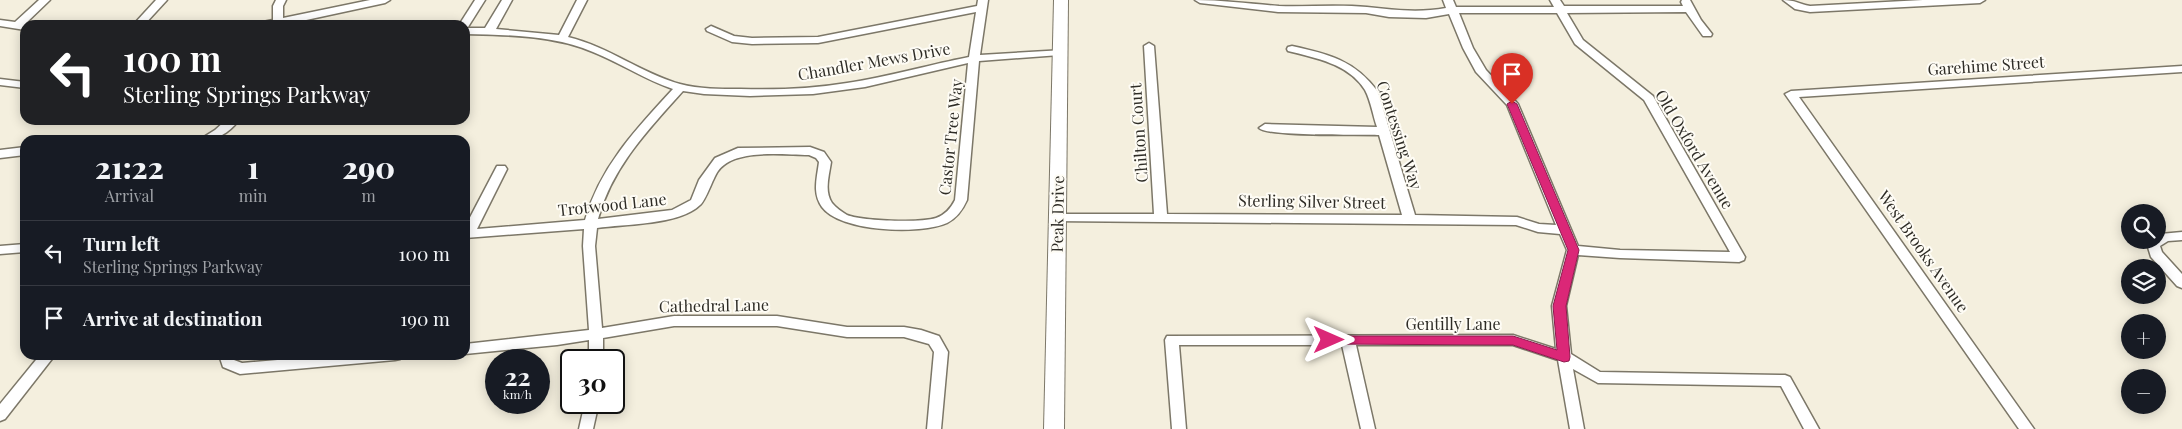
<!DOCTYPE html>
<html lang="en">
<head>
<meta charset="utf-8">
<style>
  body { margin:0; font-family:"Playfair Display",serif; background:#20242c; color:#f1f3f6; height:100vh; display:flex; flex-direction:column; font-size:19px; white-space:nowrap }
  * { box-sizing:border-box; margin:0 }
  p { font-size:16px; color:#9ea1a6 }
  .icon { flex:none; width:28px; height:28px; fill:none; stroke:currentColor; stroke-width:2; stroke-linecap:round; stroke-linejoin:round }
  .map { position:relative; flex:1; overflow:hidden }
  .panel { position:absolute; left:20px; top:135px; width:450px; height:225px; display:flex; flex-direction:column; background:#171b24; border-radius:15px; box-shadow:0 2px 12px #0003 }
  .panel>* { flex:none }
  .hud { position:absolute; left:20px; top:20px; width:450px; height:105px; border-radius:15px; box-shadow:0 2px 12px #0003; background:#202124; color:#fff; overflow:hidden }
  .fabs { position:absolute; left:2121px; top:204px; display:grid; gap:10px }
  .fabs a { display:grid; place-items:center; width:45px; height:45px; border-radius:50%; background:#171b24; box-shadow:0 2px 12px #0003; font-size:25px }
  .speed { position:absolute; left:485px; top:349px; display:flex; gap:10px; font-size:25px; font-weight:700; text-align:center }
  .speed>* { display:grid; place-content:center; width:65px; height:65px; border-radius:50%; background:#171b24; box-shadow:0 2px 12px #0003; line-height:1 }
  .speed small { font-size:12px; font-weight:400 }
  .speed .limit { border:2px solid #111; border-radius:8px; background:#fff; color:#111 }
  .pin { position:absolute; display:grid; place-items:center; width:42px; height:42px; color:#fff; margin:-51px -21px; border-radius:50% 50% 50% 0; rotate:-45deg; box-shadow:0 0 5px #0007 }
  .pin .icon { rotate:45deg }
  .me { position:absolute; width:55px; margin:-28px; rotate:90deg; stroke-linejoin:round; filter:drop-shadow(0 0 4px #0008) }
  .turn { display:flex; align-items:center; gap:18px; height:105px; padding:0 20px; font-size:22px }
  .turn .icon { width:65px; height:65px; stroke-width:2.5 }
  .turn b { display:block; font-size:35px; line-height:42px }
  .eta { display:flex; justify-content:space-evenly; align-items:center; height:85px; text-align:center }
  .eta b { font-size:30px; font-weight:800; line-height:35px }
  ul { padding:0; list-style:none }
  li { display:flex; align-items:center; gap:15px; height:65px; padding:0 20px; border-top:1px solid #363941 }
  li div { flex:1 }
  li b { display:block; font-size:19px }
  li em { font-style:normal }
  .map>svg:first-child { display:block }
</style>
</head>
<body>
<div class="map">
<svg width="2182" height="429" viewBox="0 0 2182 429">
  <rect width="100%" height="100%" fill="#f4efde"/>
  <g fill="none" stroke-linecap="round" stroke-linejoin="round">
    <g stroke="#7c7768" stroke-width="3">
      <g id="street">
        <polygon points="39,0 50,0 25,24 29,25 25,25 25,30 0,26 0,20 15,22"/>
        <polygon points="156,0 167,0 144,25 133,25"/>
        <polygon points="276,0 286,0 283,6 283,18 370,0 390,0 385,3 283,25 257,25 258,23 273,20 273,6"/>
        <polygon points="475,0 485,0 468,27 459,25"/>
        <path d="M502,0H512L496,29L559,35L577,0H587L568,37C609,47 641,73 680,84C699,89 721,89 740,89C776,90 811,89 847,83C888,77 928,65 969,57L976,12L818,43L752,44L732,42L707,31L706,29L711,26L734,36L752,38L818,37L977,6L978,0H988L980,55L1064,50L1065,52L1064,54L1060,55L979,61L967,200C963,209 957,218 947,223C921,235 840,232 822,207C812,193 817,178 819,162L816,158L809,155C782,155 735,148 718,171C712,180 706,200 700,205C680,225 624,224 597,228L595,246L602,328L674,316H777L847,327H904L921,330L939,336L948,352L941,429H927L934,352L929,344L904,337H847L777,326H674L603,338V360H589V340L557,345L465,354V344L589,330L583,246L584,229L465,238V227L497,166H505L507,169L477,229L585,220C600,167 636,129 673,89C645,80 621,63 593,52C553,35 508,35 465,34V28H485ZM968,63L955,200C951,208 945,215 936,218C920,223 862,221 847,215C842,212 836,208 832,203C824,191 829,176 831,162L824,152L810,147L738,148L715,158L699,180L691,200L672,210L598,219C612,167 648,130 683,91L704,94L750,96L813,94L865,87Z"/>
        <path d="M1195,0C1223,0 1251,4 1279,6C1308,7 1338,4 1367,7C1394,10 1419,13 1446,8L1443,0H1453L1456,7H1554L1550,0H1560L1564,6H1683L1681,2L1682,0H1690L1701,20L1712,34L1711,36H1703L1686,12L1567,13L1583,40L1653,96L1745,257L1744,260L1739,262L1620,258L1578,255L1566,306L1571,354L1600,372L1785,375L1790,377L1819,429H1804L1781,386L1598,383L1573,369L1584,429H1570L1558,360L1513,345H1356L1375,429H1361L1342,345H1179L1186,429H1172L1165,340L1167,336L1513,335L1556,349L1552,306L1567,250L1560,234L1538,232L1516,225L1053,221L1051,218L1057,214H1154L1144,46L1149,43L1154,46L1167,214L1402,215L1379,135C1361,134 1268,137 1259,128L1265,124L1377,127C1373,116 1371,101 1365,90C1349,64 1316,58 1288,51L1287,49L1288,47L1292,46C1328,54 1355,60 1378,92L1415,215L1517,217L1539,224L1556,225L1507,105L1476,72L1463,48L1449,14L1426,18L1389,17L1366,13L1278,12L1200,3ZM1459,13H1557L1575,44L1644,100L1730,252L1620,250L1578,246L1518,104L1486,70L1473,48Z"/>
        <path d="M1783,0C1795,0 1799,4 1810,6L1923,0H1985L1980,3L1810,12L1795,9Z"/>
        <polygon points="2182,66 2182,72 1799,97 2034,429 2019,429 1785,94 1791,91"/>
        <polygon points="0,79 25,82 25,88 0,85"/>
        <path d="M226,120H239C228,134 217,140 199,140L215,130Z"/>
        <polygon points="25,147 25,155 0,158 0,150"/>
        <polygon points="2182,232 2182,240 2168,241 2160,246 2162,252 2182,274 2182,288 2177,286 2151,257 2147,244 2150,240 2158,240 2158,236 2160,234"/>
        <polygon points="25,244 25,252 0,254 0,246"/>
        <polygon points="40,355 55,355 5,419 0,421 0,404"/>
        <polygon points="219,355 233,355 234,360 242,363 336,355 402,355 400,359 395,360 240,374 223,367"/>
        <polygon points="585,402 599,402 593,429 579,429"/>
      </g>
    </g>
    <g stroke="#7c7768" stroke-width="2">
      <polygon id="secondary" points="1054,0 1068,0 1064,429 1044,429"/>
    </g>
    <use href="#street" fill="#fff" fill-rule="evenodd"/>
    <use href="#secondary" fill="#fff" fill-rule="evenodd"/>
  </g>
  <polygon fill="#db2777" stroke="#8e194d" points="1512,101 1517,104 1579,250 1566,306 1570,357 1569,361 1564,362 1513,345 1324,344 1323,340 1324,337 1329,336 1513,336 1557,350 1553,306 1568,250 1507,104"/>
  <g text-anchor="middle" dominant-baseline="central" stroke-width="4" stroke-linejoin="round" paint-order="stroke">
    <g font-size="16" fill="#2e2c26" stroke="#fefcf5">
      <text transform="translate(874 61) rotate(-10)">Chandler Mews Drive</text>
      <text transform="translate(1986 65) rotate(-4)">Garehime Street</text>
      <text transform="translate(1138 133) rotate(-94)">Chilton Court</text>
      <text transform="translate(1400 135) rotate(72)">Contessing Way</text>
      <text transform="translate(950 137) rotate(-84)">Castor Tree Way</text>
      <text transform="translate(1695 149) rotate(59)">Old Oxford Avenue</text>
      <text transform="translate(1312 201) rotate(1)">Sterling Silver Street</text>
      <text transform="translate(612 204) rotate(-6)">Trotwood Lane</text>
      <text transform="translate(1057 214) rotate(-89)">Peak Drive</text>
      <text transform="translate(1924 251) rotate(55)">West Brooks Avenue</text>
      <text transform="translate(714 305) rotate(-1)">Cathedral Lane</text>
      <text x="1453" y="323">Gentilly Lane</text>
    </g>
  </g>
</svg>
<div class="fabs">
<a><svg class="icon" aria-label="search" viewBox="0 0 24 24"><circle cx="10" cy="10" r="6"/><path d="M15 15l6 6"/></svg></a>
<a><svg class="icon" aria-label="layers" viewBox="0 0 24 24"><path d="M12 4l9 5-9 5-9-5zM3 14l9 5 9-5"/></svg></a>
<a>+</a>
<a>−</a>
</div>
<div class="speed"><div>22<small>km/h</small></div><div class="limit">30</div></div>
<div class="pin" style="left:1512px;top:104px;background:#d93025"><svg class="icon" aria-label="arrive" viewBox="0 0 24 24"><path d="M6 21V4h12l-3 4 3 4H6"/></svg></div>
<svg class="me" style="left:1329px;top:340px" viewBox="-20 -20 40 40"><path d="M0-17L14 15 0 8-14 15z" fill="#db2777" stroke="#fff" stroke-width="4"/></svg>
<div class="hud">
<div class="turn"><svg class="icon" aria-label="left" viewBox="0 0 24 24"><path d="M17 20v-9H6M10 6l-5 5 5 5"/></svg><div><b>100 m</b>Sterling Springs Parkway</div></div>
</div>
<section class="panel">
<div class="eta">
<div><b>21:22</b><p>Arrival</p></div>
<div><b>1</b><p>min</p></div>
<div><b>290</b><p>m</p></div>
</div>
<ul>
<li><svg class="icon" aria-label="left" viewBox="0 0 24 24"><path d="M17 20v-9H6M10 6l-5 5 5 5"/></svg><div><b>Turn left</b><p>Sterling Springs Parkway</p></div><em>100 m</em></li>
<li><svg class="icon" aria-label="arrive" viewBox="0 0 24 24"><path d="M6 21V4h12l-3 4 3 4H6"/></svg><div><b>Arrive at destination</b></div><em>190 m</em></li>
</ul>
</section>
</div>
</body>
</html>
